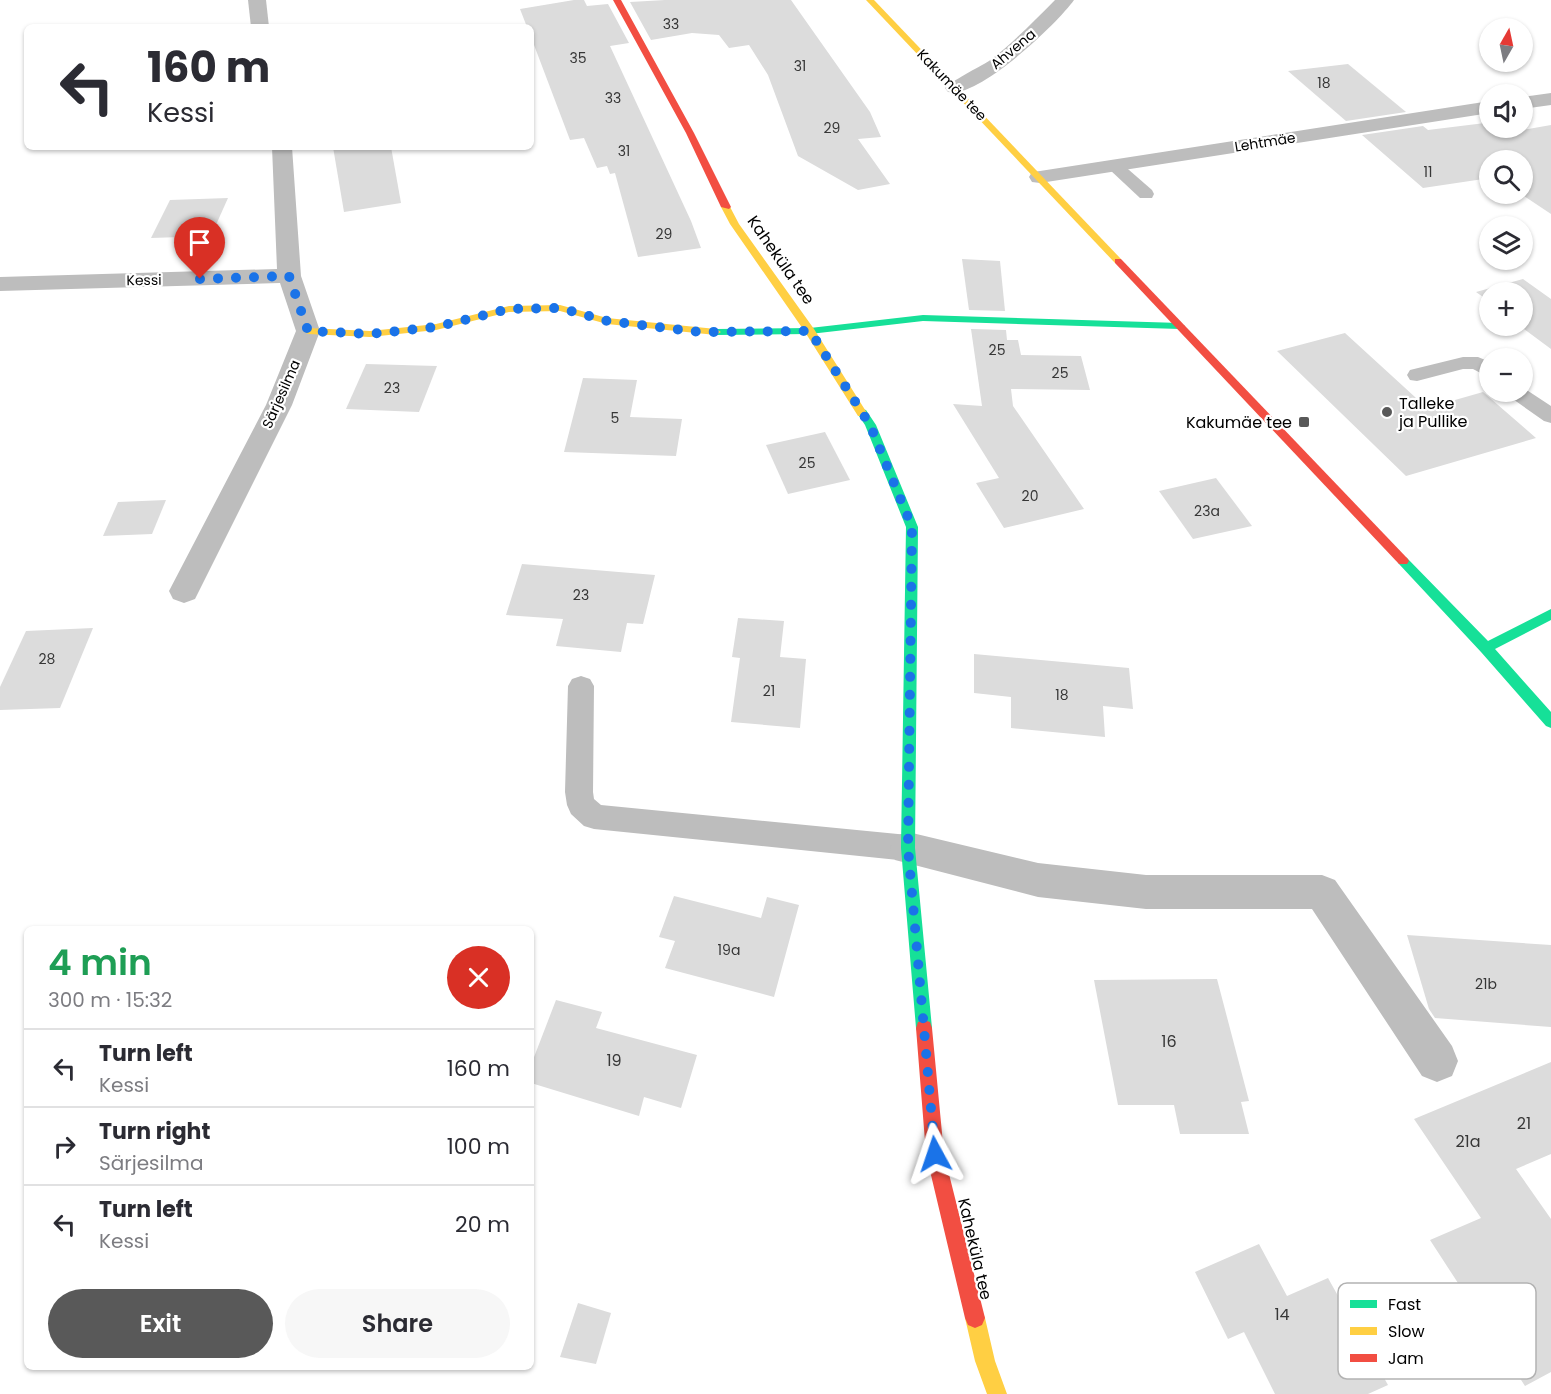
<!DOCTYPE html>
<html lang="en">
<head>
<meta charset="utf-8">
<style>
  body { margin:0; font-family:Poppins,sans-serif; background:#f7f7f7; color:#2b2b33; height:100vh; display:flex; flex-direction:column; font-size:22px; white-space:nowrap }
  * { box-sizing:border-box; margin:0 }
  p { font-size:20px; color:#7c7c81 }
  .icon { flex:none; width:33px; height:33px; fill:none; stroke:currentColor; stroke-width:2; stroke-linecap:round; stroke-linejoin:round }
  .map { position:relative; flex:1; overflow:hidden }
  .details { position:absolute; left:24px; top:926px; width:510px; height:444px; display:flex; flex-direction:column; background:#fff; border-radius:9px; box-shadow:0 2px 4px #0004 }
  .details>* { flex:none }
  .hud { position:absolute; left:24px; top:24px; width:510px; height:126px; border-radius:9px; box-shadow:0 2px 4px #0004; background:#fff; color:#2b2b33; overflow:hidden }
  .needle { width:39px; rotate:9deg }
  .tools { position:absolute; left:1479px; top:18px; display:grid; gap:12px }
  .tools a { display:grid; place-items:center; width:54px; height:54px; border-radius:50%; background:#fff; box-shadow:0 2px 4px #0004; font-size:30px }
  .pin { position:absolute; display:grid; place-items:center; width:51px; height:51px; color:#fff; margin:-62px -26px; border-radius:50% 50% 50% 0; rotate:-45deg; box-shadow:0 0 6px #0007 }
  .pin .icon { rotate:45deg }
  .me { position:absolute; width:66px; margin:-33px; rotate:355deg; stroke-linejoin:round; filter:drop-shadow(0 0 4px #0008) }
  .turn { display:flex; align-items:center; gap:21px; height:126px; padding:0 24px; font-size:27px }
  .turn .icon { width:78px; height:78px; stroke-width:2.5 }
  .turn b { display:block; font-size:42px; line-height:51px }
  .round { display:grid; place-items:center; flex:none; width:63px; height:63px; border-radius:32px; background:#f7f7f7 }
  .headline { display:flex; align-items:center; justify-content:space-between; height:102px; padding:0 24px }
  h1 { font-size:36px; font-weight:600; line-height:45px; color:#1e9e55 }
  .action { display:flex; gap:12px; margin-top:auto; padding:12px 24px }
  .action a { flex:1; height:69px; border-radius:36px; background:#595959; color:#fff; font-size:24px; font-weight:600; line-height:69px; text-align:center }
  .action a+a { background:#f7f7f7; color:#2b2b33 }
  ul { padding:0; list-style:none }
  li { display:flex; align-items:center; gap:18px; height:78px; padding:0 24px; border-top:2px solid #e1e1e2 }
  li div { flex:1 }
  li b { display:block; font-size:22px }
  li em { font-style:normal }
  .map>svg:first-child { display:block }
</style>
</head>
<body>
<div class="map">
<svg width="1551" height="1394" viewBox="0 0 1551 1394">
  <rect width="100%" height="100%" fill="#fff"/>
  <g fill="#dcdcdc">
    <polygon points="574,0 584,0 587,6 608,4 629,43 610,46 691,221 701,248 638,257 615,173 610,174 607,166 597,168 584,138 570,140 531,37 531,27 527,27 520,9"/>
    <polygon points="665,0 791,0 870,112 881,137 858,139 890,184 858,190 798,156 768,75 749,45 729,48 719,35 692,33 651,40 630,2"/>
    <polygon points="1348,64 1406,112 1346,121 1288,71"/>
    <polygon points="1485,123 1499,134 1551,125 1551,214 1521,194 1522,160 1490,160 1490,178 1423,188 1362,135 1423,126 1428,130"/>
    <polygon points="333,147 391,147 401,203 344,212"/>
    <polygon points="228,198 211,236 151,238 170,200"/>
    <polygon points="962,259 1000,261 1005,311 969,310"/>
    <polygon points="1523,279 1551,299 1551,349 1520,326 1522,326 1522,292 1490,292 1490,302 1476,292"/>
    <polygon points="971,329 1006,330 1007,340 1018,340 1021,355 1081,356 1090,390 1011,389 1013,406 1084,509 1004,528 976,483 999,478 953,404 982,406"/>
    <polygon points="1345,333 1427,408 1483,392 1536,438 1406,476 1277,351"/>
    <polygon points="366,364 437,366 419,412 346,409"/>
    <polygon points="583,378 637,380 630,417 682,419 676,456 564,452"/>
    <polygon points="825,432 850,480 788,494 766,445"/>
    <polygon points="1216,478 1252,526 1193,539 1159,491"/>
    <polygon points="166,500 152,534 103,536 118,502"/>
    <polygon points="522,564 655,575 643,624 627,623 621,652 556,646 563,619 506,615"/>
    <polygon points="738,618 784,621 780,657 806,659 800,728 731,722 740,658 732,657"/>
    <polygon points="93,628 60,708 0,710 0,687 26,631"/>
    <polygon points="974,654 1129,668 1133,709 1103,706 1105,737 1011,728 1011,697 974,693"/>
    <polygon points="674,896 761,918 767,897 799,905 774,997 665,968 675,941 659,937"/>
    <polygon points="1407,935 1551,945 1551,1027 1435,1018 1429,1009"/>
    <polygon points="1217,979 1249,1101 1241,1102 1249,1134 1180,1134 1174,1105 1118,1105 1094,980"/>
    <polygon points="556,1000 602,1012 596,1028 697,1055 681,1108 644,1097 639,1116 531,1083 531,1065"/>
    <polygon points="1551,1062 1551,1154 1516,1169 1551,1219 1551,1372 1525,1386 1430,1240 1481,1218 1414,1119"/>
    <polygon points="1259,1244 1287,1296 1328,1278 1388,1385 1368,1394 1275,1394 1244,1332 1228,1339 1195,1272"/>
    <polygon points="578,1303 611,1313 596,1364 560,1357"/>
  </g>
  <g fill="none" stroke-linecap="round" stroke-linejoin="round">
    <g fill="#bdbdbd" fill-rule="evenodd">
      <polygon points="1115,161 1121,163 1152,190 1154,194 1152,198 1140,198 1109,169 1107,166"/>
      <polygon points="1463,357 1478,357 1490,362 1490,378 1473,369 1463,369 1417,381 1410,380 1407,375 1410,370"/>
      <polygon points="1522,387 1551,406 1551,423 1544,421 1510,397 1507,392 1522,392"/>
      <polygon points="581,676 590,679 594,686 593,792 594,799 601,805 908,835 918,839 922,848 918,857 908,861 594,829 584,826 571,814 567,805 565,792 568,686 572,679"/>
    </g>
    <g fill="#bdbdbd" fill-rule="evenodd">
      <polygon points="248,0 266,0 269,27 251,27"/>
      <path d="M1055,0H1074C1057,24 978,99 948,92L945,88C950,82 979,67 989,61C1013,43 1034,21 1055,0Z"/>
      <polygon points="1551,93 1551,105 1522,109 1522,97"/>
      <polygon points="1490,101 1490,113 1040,183 1032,182 1029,177 1032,172 1040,171"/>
      <polygon points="272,147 292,147 301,276 320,331 292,405 195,599 184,603 173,599 169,591 266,405 296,331 280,283 0,291 0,277 277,269"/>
      <polygon points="908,832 1038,863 1146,875 1322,875 1335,880 1452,1046 1458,1061 1452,1076 1437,1082 1422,1076 1312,909 1146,909 1038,897 895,860 890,848 895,836"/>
    </g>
    <g fill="#16e098" fill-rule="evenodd">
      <polygon points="923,315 1180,323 1185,326 1180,329 923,321 810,334 716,335 711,332 716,329 810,328"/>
      <polygon points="862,409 866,410 876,425 918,527 915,848 932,1028 930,1034 924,1036 918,1034 916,1028 901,848 906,527 865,425 857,413"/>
      <polygon points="1403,556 1407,558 1488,641 1551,609 1551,620 1495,649 1551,712 1551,728 1546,726 1481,652 1399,564 1397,561 1399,558"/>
    </g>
    <g fill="#ffcf43" fill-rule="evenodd">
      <polygon points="866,0 874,0 1121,259 1121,263 1115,263"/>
      <polygon points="723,205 729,205 739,224 814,329 867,413 866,416 858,416 805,332 730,224 721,207"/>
      <polygon points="560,305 607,318 716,329 721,332 716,335 607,324 560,311 509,312 436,330 370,337 308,334 303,331 308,328 370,331 436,324 509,306"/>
      <polygon points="975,1308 982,1311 985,1318 995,1361 1007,1394 987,1394 975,1361 965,1318 968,1311"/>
    </g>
    <g fill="#f24e42" fill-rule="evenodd">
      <polygon points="613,0 621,0 694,133 731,207 729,209 721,207 686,133"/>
      <polygon points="1115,259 1121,259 1407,558 1409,561 1407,564 1399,564 1115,263"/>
      <polygon points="924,1020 930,1022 932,1028 944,1154 985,1318 982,1325 975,1328 968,1325 965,1318 926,1154 916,1028 918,1022"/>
    </g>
  </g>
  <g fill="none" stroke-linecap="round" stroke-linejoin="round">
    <polyline stroke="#1a73e8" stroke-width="10" stroke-dasharray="0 18" points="200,279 289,276 308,331 370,334 436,327 509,309 560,308 607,321 700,332 810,331 870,425 912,527 908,848 935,1154"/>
  </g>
  <g fill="#595959" stroke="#fff" stroke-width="2">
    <circle cx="1387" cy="412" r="6"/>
    <rect x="1298" y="416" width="12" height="12" rx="3"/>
  </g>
  <g text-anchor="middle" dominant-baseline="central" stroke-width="4.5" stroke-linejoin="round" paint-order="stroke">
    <g font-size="14" fill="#373737">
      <text x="671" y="24">33</text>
      <text x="578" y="58">35</text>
      <text x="800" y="66">31</text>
      <text x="1324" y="83">18</text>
      <text x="613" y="98">33</text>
      <text x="832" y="128">29</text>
      <text x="624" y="151">31</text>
      <text x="1428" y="172">11</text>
      <text x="664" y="234">29</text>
      <text x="997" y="350">25</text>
      <text x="1060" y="373">25</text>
      <text x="392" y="388">23</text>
      <text x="615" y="418">5</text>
      <text x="807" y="463">25</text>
      <text x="1030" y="496">20</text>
      <text x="1207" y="511">23a</text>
      <text x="581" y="595">23</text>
      <text x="47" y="659">28</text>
      <text x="769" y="691">21</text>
      <text x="1062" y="695">18</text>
      <text x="729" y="950">19a</text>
      <text x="1486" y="984">21b</text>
    </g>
    <g font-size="14" fill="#000" stroke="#fff">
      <text transform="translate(1013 49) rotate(-40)">Ahvena</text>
      <text transform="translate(952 85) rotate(46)">Kakumäe tee</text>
      <text transform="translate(1265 142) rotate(-9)">Lehtmäe</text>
      <text transform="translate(144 280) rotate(-1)">Kessi</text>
      <text transform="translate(281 394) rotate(-66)">Särjesilma</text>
    </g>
    <g font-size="16" fill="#000" stroke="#fff">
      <text transform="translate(781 260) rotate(55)">Kaheküla tee</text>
      <text transform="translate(975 1249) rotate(77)">Kaheküla tee</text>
    </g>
    <g font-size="16" fill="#000" stroke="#fff" text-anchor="start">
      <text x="1399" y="403">Talleke<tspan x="1399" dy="18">ja Pullike</tspan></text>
      <text x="1292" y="422" text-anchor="end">Kakumäe tee</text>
    </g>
    <g font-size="16" fill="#373737">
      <text x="1169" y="1041">16</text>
      <text x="614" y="1060">19</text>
      <text x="1524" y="1123">21</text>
      <text x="1468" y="1141">21a</text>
      <text x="1282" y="1314">14</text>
    </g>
  </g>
  <rect x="1338" y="1283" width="198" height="96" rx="9" fill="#fff" stroke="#b2b2b2" stroke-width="1.5"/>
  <rect x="1350" y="1300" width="27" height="8" fill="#16e098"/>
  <rect x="1350" y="1327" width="27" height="8" fill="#ffcf43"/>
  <rect x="1350" y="1354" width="27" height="8" fill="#f24e42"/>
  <g font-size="16" fill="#000">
    <text x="1388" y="1310">Fast</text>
    <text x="1388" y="1337">Slow</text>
    <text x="1388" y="1364">Jam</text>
  </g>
</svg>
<div class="tools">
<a><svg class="needle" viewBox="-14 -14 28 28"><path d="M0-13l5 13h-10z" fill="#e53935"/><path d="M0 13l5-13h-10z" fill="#7c7c81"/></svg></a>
<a><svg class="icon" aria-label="sound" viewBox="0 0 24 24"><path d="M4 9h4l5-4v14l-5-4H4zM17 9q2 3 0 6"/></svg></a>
<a><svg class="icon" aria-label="search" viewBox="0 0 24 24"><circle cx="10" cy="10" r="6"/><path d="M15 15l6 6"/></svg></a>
<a><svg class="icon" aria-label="layers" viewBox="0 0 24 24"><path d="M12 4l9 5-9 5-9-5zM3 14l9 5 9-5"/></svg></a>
<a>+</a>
<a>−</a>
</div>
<div class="pin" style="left:200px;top:279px;background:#d93025"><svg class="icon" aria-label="arrive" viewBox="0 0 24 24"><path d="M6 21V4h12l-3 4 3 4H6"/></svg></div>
<svg class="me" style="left:935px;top:1154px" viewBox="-20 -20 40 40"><path d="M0-17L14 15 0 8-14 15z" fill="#1a73e8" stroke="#fff" stroke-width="4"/></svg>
<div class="hud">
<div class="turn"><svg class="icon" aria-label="left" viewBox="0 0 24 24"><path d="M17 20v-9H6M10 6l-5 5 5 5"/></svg><div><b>160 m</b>Kessi</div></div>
</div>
<section class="details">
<div class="headline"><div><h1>4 min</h1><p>300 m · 15:32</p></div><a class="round" style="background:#d93025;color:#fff"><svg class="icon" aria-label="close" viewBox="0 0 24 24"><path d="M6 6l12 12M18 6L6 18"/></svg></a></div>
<ul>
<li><svg class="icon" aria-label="left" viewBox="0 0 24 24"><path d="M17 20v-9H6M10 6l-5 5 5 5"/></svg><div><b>Turn left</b><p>Kessi</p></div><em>160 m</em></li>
<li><svg class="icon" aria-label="right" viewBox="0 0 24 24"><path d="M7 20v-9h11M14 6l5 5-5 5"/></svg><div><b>Turn right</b><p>Särjesilma</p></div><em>100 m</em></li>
<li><svg class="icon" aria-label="left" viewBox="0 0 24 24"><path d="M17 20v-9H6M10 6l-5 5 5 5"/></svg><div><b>Turn left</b><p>Kessi</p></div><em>20 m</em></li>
</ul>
<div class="action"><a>Exit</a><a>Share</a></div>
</section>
</div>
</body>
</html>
